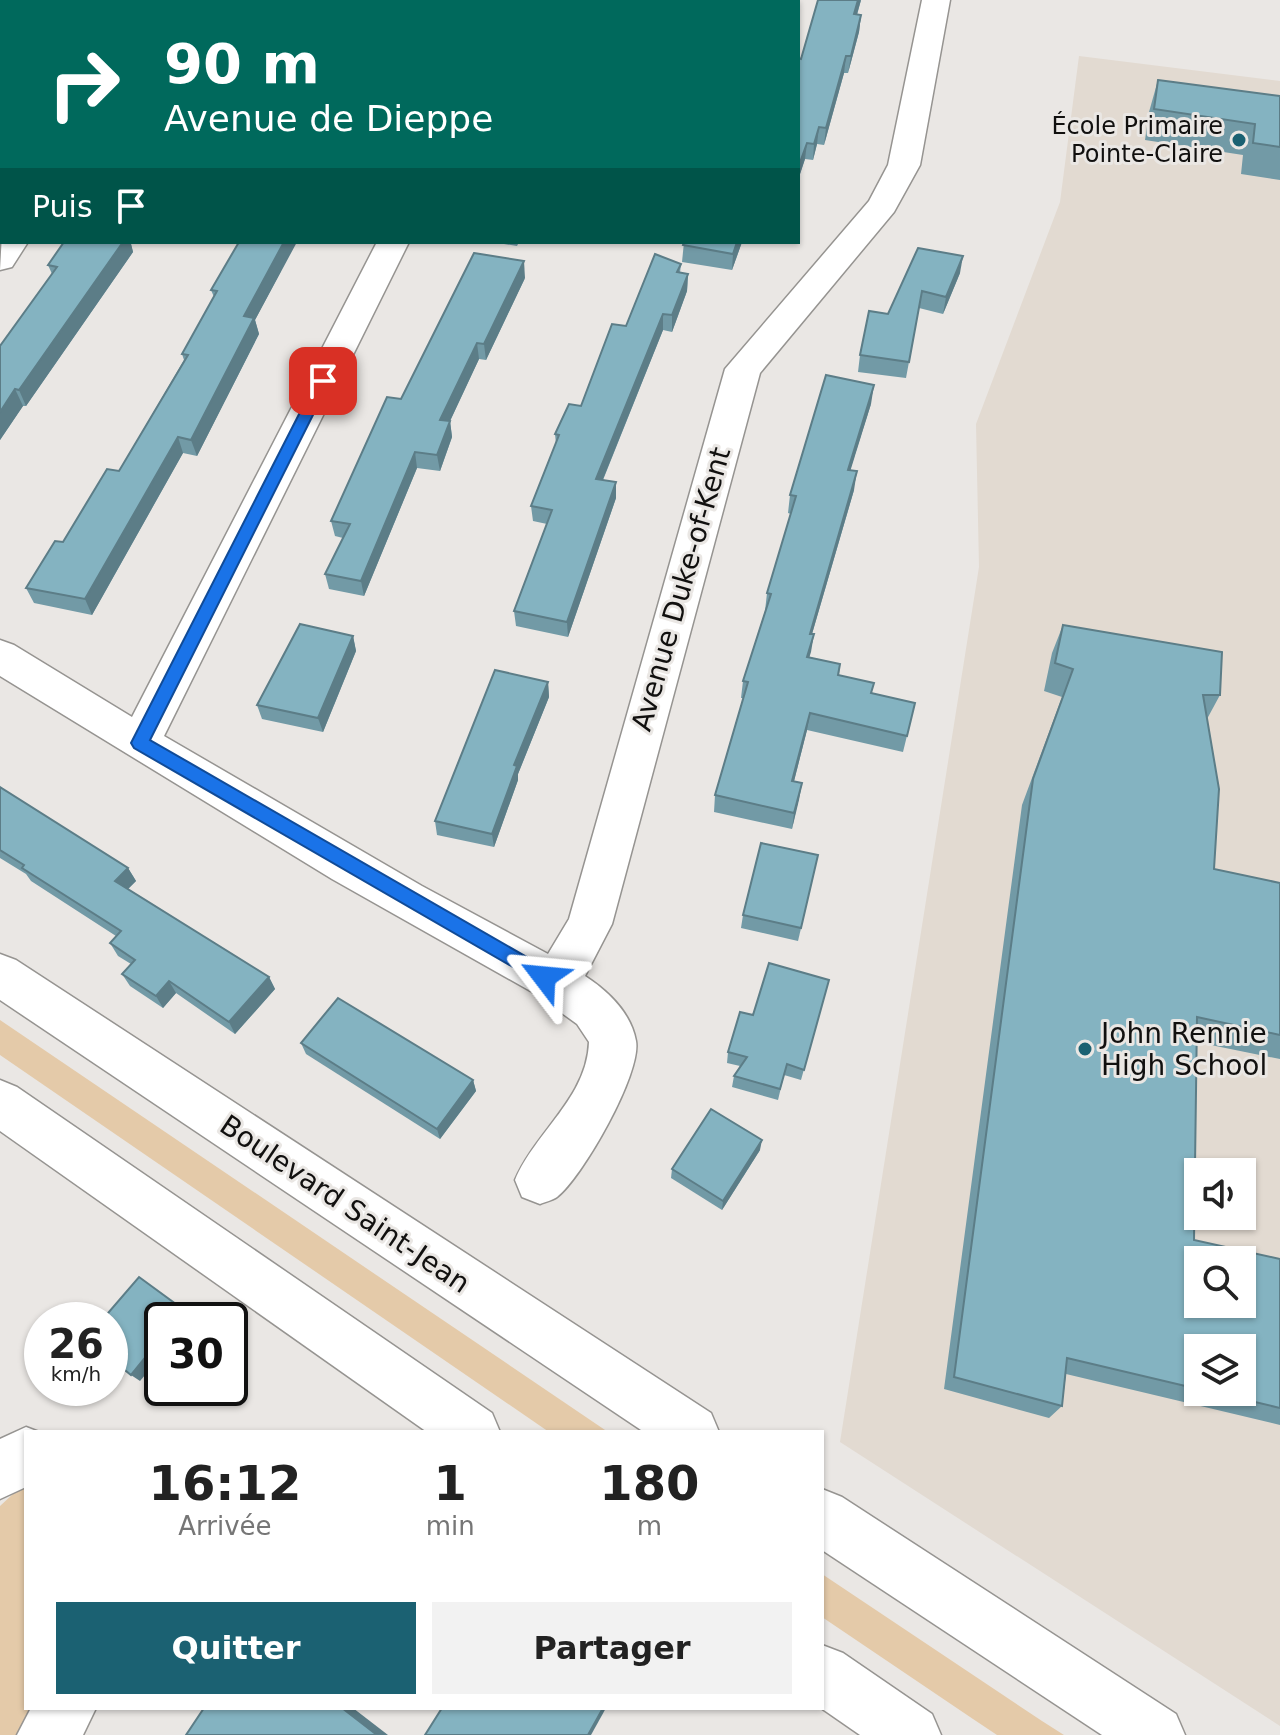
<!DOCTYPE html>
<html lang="fr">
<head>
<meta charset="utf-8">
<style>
  body { margin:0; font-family:"DejaVu Sans",sans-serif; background:#f2f2f2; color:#222; height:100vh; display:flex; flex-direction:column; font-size:30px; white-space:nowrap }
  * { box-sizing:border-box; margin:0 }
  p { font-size:26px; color:#767676 }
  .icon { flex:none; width:44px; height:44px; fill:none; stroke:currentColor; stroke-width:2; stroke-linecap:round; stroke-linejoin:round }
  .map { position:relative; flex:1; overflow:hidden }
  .sheet { position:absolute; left:24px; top:1430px; width:800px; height:280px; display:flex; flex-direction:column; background:#fff; border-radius:0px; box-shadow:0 2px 6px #0004 }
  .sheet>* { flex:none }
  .top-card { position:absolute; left:0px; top:0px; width:800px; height:244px; box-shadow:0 2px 6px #0004; background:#00695c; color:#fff; overflow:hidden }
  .fabs { position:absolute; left:1184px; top:1158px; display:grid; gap:16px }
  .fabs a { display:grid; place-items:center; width:72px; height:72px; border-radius:0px; background:#fff; box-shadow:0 2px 6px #0004; font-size:40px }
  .speed { position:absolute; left:24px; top:1302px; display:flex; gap:16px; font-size:40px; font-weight:700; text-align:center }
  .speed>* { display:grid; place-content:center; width:104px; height:104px; border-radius:50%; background:#fff; box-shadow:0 2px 6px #0004; line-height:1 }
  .speed small { font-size:20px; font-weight:400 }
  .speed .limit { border:4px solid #111; border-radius:12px; background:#fff; color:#111 }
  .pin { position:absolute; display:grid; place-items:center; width:68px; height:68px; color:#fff; margin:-34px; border-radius:16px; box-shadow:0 4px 12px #0006 }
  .me { position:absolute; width:88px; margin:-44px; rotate:299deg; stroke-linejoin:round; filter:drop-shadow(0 0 6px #0008) }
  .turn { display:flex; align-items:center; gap:28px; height:168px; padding:0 32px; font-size:36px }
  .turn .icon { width:104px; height:104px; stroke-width:2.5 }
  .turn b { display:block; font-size:56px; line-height:68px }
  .then { display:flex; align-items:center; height:76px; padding:0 32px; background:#0003; gap:16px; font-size:30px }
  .eta { display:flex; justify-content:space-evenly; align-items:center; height:136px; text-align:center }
  .eta b { font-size:48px; font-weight:700; line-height:56px }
  .cta { display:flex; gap:16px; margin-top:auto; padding:16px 32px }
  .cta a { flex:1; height:92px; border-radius:0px; background:#1b6172; color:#fff; font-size:32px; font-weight:700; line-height:92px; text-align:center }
  .cta a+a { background:#f2f2f2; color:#222 }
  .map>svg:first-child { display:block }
</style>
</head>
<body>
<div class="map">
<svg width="1280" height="1735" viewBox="0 0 1280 1735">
  <rect width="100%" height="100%" fill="#eae7e4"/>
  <path fill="#e2dad1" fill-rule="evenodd" d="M1079,56L1280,81V1726L840,1442L979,567L976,424L1060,202ZM1198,1172H1242V1216H1198ZM1198,1260H1242V1304H1198ZM1198,1348H1242V1392H1198Z"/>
  <g fill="#e4caa9">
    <polygon points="0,1020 608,1432 549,1432 0,1055"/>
    <polygon points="26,1482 26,1708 39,1708 19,1735 0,1735 0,1506"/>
    <polygon points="822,1574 1042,1721 1064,1735 997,1735 973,1719 822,1617"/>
  </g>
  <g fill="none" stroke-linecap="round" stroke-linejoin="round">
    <g stroke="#969491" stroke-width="3">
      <g id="minor">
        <path d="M922,0H950L920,165L894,212L760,373L612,924L585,976C608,991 631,1013 636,1041C642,1073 582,1178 557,1197C553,1200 545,1202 540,1204L522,1197L515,1180C536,1131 587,1098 589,1042L577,1024L534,993L332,879L0,676V640L14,645L132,717L377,242H409L164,736L422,886L548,954L569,919L725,369L869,201L888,165Z"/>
        <rect x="0" y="181" width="2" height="20"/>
        <polygon points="2,234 2,242 28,242 12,267 0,270"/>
        <polygon points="26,1427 39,1432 26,1432 26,1487 0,1499 0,1439"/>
        <polygon points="31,1708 96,1708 83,1735 17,1735"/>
      </g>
    </g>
    <g stroke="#969491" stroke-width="3">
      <g id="secondary">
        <polygon points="0,954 16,960 711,1413 719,1432 644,1432 0,1000"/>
        <polygon points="0,1080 17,1087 492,1413 500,1432 427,1432 0,1131"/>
        <polygon points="822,1489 842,1497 1176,1714 1185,1735 1102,1735 822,1550"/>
        <polygon points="822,1645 843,1653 932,1714 941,1735 860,1735 821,1708"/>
      </g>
    </g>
    <use href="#minor" fill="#fff" fill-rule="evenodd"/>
    <use href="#secondary" fill="#fff" fill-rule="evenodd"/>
  </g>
  <g fill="#729aa6" fill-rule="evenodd">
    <polygon points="861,0 857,15 861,15 859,32 848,73 844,73 824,145 817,144 813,160 805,159 798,180 798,58 801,59"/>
    <polygon points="1158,80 1280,96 1280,180 1241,174 1243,155 1145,140 1149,112"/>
    <polygon points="64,242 132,242 131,244 133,252 26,406 23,406 0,440 0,346 52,274 48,265"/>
    <polygon points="492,242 519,242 517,246"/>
    <polygon points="684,242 742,242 732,270 682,262"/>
    <polygon points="918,248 960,273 943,314 919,308 906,378 858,372 860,355 888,314"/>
    <polygon points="681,264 680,273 688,274 687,291 672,332 663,330 603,480 616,498 568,637 516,626 514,611 547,524 533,521 531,506 556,444 555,434 581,406 626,326"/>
    <polygon points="281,271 255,320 259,334 197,456 183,453 92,615 34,603 26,588 119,471 184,360 182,354 214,297 211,290"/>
    <polygon points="525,278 486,360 479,359 450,421 452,437 440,471 417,468 364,596 329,589 325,574 343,538 335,536 331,521 401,399"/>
    <polygon points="871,404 850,470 854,490 812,634 809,657 840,664 839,675 872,693 915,703 903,752 807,730 794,781 802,783 792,829 714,812 715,795 743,698 741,698 743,681 765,611 767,593 791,514 788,513 790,495"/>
    <path d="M1063,625L1220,695L1207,719L1214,869L1280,883V1059L1196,1042L1194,1240L1280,1259V1425L1066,1374L1062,1406L1049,1418L944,1389L1022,805L1062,697L1044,691L1052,653ZM1198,1348L1242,1392H1198Z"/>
    <polygon points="353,636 356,651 323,732 262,719 257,705"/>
    <polygon points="548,682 549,697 518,774 518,780 494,847 437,835 435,821"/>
    <polygon points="0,787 128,868 136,881 128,889 269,977 275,989 235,1034 176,993 163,1008 130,986 122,974 131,964 118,956 110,943 116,936 31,881 26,874 0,858"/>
    <polygon points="815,869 798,941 741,928 743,915"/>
    <polygon points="829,980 801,1080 784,1075 778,1100 732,1087 734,1076 740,1066 727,1063 728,1052 753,1015"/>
    <polygon points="301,1043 473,1080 476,1091 440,1139 306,1054"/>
    <polygon points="760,1150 722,1210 671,1178 672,1169"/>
  </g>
  <g fill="#5c7d87">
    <polygon points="279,0 293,0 292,2 277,2"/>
    <polygon points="423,0 435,0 434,2 422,2"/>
    <polygon points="858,0 861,0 852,31 854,14"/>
    <polygon points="861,15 859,32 848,73 851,56"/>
    <polygon points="846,56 844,73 824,145 826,128"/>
    <polygon points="2,112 2,138 0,140 0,114"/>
    <polygon points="819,127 817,144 813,160 814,144"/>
    <polygon points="807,143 805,159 798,180 798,168"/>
    <polygon points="123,242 132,242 131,244 133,252 26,406 19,390"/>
    <polygon points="284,242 297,242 255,320 259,334 197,456 191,440 244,316"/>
    <polygon points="737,242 742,242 732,270 733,254"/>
    <polygon points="963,256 960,273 943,314 946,297"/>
    <polygon points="524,261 525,278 486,360 484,344"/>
    <polygon points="688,274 687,291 672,332 672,315"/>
    <polygon points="663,314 663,330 597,494 596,479"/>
    <polygon points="477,343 479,359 443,436 440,420"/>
    <polygon points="874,385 871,404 845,488 848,470"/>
    <polygon points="15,389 23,406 0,440 0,412"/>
    <polygon points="450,421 452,437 440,471 437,455"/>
    <polygon points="178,437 183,453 92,615 85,599"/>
    <polygon points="415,452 417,468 364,596 361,581"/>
    <polygon points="857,471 854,490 807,651 810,634"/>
    <polygon points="616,482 616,498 568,637 567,622"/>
    <polygon points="814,634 811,652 804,674 807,657"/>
    <polygon points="353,636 356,651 323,732 318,718"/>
    <polygon points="548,682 549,697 518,774 518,780 494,847 492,834 514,765"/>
    <polygon points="810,713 807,730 790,797 792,781"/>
    <polygon points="802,783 799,800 792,829 794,813"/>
    <polygon points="128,868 136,881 123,894 115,881"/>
    <polygon points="269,977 275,989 235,1034 229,1022"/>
    <polygon points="169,981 176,993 163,1008 156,996"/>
    <polygon points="473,1080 476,1091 440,1139 437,1129"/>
    <polygon points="762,1140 760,1150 722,1210 723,1201"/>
    <polygon points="184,1310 192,1318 190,1320 176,1320"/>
    <polygon points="162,1337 162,1355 140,1381 131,1375"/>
    <polygon points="342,1708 353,1708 388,1735 377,1735"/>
    <polygon points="603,1708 606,1708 591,1735 588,1735"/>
  </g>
  <g fill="#84b3c1" stroke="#5c7d87" stroke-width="2" fill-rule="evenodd">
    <polygon points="234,0 279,0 277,2 233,2"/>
    <polygon points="377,0 423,0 422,2 376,2"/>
    <polygon points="590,0 656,0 655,2 589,2"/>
    <polygon points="818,0 858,0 854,14 861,15 851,56 846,56 826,128 819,127 814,144 807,143 798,168 798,58 801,59"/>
    <polygon points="2,28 2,112 0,114 0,30"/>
    <polygon points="1158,80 1280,96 1280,147 1253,143 1255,124 1154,109"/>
    <polygon points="64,242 123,242 19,390 15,389 0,412 0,346 57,267 48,265"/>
    <polygon points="239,242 284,242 244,316 254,318 191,440 178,437 85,599 26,588 55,541 63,542 107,469 119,471 188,355 182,354 217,291 211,290"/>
    <polygon points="684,242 737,242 733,254 683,245"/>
    <polygon points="918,248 963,256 946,297 922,291 909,362 860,355 869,311 888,314"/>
    <polygon points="474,253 524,261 484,344 477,343 440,420 450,421 437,455 415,452 361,581 325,574 350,524 331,521 387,397 401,399"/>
    <polygon points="655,254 681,264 677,272 688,274 672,315 663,314 596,479 616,482 567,622 514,611 552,510 531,506 559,435 555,434 569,404 581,406 612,324 626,326"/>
    <polygon points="826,375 874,385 848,470 857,471 810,634 814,634 807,657 840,664 838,675 874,683 871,693 915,703 907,736 810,713 792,781 802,783 794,813 715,795 748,682 743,681 771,594 767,593 796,496 790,495"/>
    <polygon points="300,624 353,636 318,718 257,705"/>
    <path d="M1063,625L1222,652L1220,695H1203L1219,789L1214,869L1280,883V1035L1197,1017L1194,1240L1280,1259V1408L1213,1392H1242V1348H1198V1389L1067,1358L1062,1406L954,1377L1033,779L1073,669L1055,663ZM1198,1260H1242V1304H1198Z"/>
    <polygon points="495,670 548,682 514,765 517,766 492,834 435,821"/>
    <polygon points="0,787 128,868 115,881 269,977 229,1022 169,981 156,996 122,974 135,960 110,943 121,931 22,868 24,865 0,850"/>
    <polygon points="761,843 818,855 801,928 743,915"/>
    <polygon points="769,963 829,980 804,1070 787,1064 780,1089 734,1076 747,1057 728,1052 740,1012 753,1015"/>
    <polygon points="338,998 473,1080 437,1129 301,1043"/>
    <polygon points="711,1109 762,1140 723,1201 672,1169"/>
    <polygon points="139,1277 184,1310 176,1320 162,1320 162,1337 131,1375 110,1358 110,1320 102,1320"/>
    <polygon points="204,1708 342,1708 377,1735 186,1735"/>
    <polygon points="442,1708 603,1708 588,1735 425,1735"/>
  </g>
  <polygon fill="#1a73e8" stroke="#114b97" stroke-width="2" points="323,376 330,381 150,740 551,971 554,977 544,985 134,748 131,743 316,381"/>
  <g fill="#1b6172" stroke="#eae7e4" stroke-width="3">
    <circle cx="1239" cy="140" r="8"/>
    <circle cx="1085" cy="1049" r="8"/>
  </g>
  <g text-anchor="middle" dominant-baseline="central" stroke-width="6" stroke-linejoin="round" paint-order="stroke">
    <g font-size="24" fill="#11100f" stroke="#eae7e4" text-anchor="end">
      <text x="1223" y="126">École Primaire<tspan x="1223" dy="28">Pointe-Claire</tspan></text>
    </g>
    <g font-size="28" fill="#11100f" stroke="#eae7e4">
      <text transform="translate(681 589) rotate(-74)">Avenue Duke-of-Kent</text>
      <text transform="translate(345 1204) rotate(34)">Boulevard Saint-Jean</text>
    </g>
    <g font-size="28" fill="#11100f" stroke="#eae7e4" text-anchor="start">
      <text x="1101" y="1033">John Rennie<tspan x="1101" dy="32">High School</tspan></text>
    </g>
  </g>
</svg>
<div class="fabs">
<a><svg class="icon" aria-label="sound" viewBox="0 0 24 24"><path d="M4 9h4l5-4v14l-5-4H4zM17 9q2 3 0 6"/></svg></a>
<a><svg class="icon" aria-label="search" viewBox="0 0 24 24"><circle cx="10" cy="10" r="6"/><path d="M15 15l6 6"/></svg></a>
<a><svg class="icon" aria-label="layers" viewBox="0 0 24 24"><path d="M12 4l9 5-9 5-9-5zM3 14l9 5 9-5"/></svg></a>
</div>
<div class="speed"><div>26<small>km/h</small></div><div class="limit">30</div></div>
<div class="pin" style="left:323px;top:381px;background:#d93025"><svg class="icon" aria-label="arrive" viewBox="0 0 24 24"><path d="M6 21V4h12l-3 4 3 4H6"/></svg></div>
<svg class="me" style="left:544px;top:977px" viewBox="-20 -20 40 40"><path d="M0-17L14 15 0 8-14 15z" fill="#1a73e8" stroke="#fff" stroke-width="4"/></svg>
<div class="top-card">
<div class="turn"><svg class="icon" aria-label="right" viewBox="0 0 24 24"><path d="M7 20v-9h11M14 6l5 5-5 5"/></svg><div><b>90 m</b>Avenue de Dieppe</div></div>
<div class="then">Puis<svg class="icon" aria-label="arrive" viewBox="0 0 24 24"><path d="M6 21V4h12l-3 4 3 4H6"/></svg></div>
</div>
<section class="sheet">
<div class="eta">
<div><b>16:12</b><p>Arrivée</p></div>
<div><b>1</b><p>min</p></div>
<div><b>180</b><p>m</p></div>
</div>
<div class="cta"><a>Quitter</a><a>Partager</a></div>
</section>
</div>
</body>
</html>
